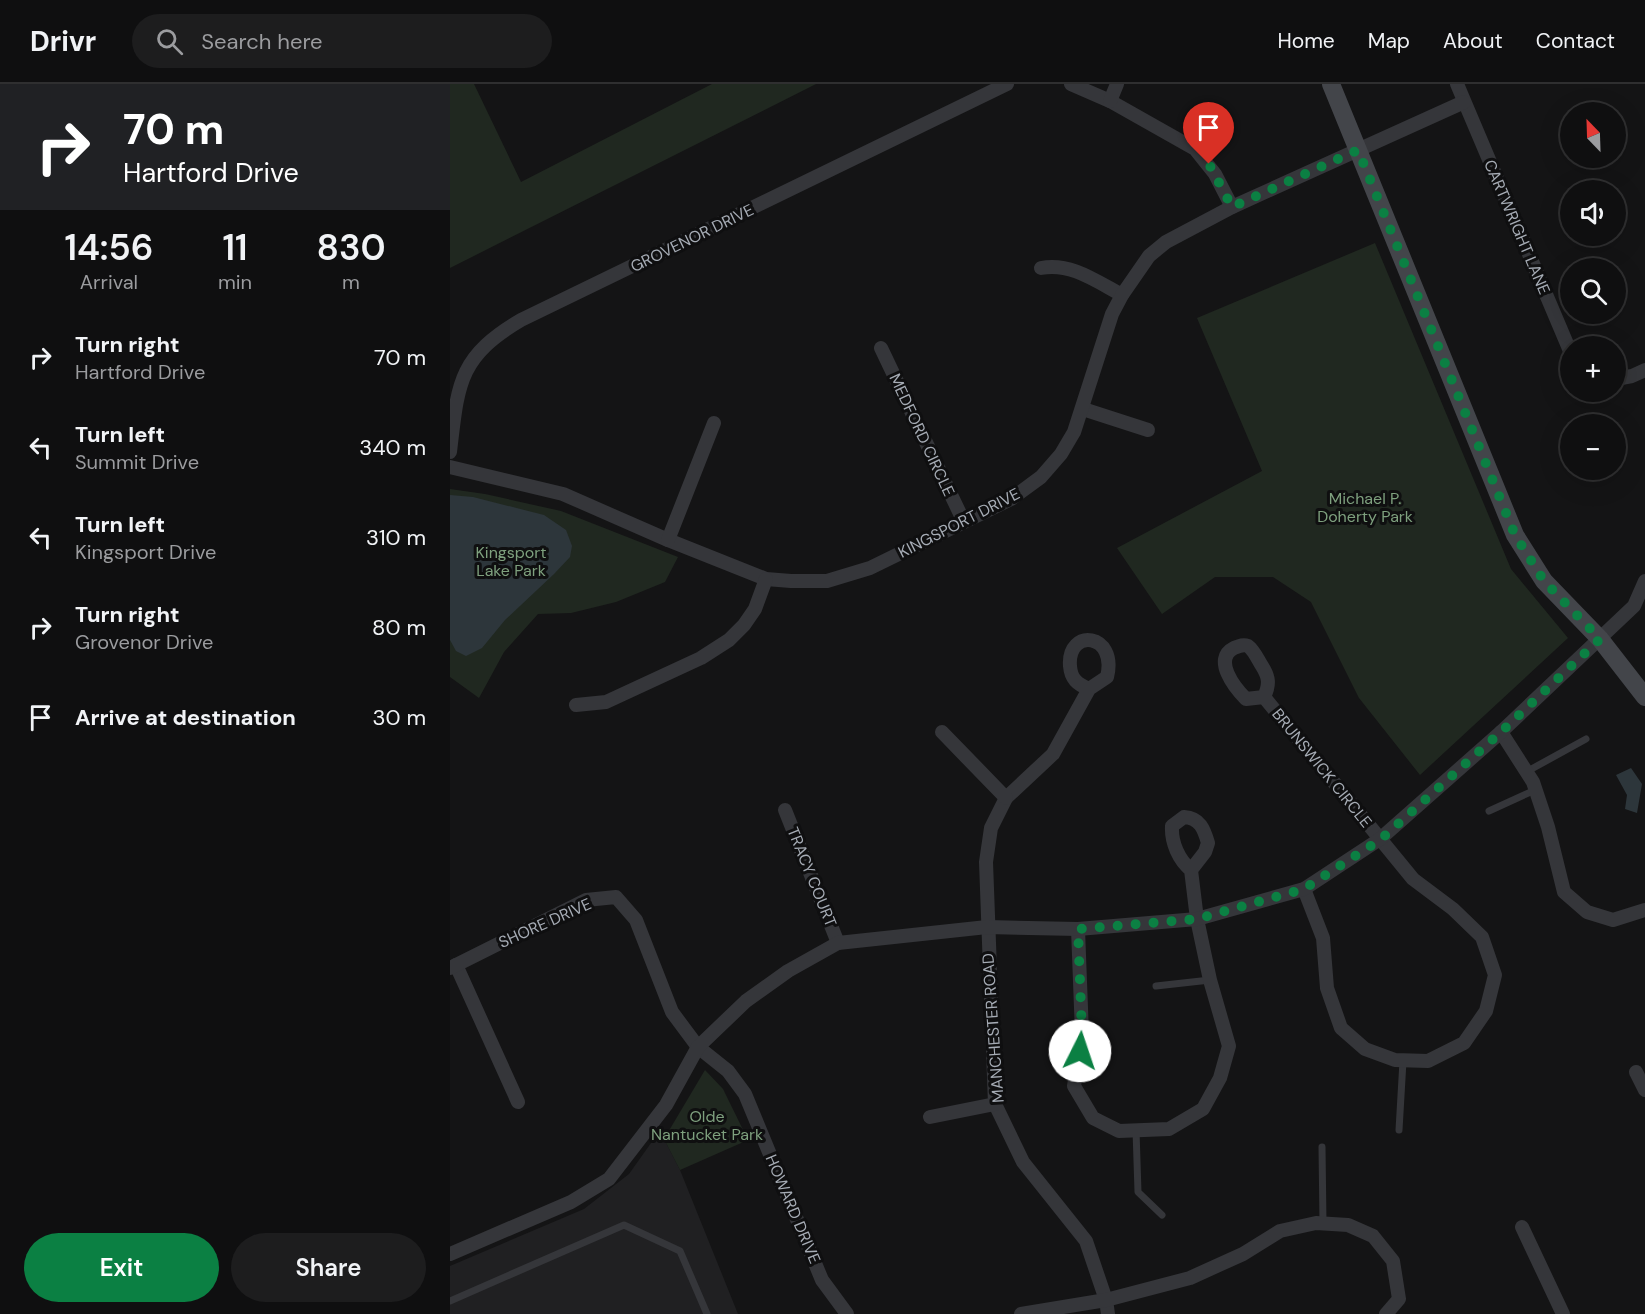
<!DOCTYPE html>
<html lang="en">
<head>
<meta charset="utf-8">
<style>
  body { margin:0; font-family:"DM Sans",sans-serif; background:#1d1d1e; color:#f1f3f6; height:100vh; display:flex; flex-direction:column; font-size:22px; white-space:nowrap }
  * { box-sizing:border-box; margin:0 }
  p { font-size:20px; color:#9b9c9f }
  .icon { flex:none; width:33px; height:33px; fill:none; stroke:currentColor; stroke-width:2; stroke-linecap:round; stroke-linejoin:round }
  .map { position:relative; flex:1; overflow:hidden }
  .sheet { display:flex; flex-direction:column; background:#0f0f10; width:450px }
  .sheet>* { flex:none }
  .top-card { background:#202124; color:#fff; overflow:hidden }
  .needle { width:39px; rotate:337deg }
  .buttons { position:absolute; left:1110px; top:18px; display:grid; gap:12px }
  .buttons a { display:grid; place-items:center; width:66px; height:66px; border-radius:50%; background:#0f0f10; box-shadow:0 6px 24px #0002,0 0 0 2px #2f2f30; font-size:30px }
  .pin { position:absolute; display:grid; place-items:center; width:51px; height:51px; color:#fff; margin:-62px -26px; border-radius:50% 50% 50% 0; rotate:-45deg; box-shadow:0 0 6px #0007 }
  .pin .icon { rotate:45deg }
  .me { position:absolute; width:66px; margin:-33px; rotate:4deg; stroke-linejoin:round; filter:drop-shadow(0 0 4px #0008) }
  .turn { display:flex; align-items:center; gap:21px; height:126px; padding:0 24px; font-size:27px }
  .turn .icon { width:78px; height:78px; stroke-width:2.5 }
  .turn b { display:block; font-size:42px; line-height:51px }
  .eta { display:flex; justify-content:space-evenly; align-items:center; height:102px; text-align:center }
  .eta b { font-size:36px; font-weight:600; line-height:42px }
  .button { display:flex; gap:12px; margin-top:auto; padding:12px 24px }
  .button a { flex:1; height:69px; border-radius:36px; background:#0b8043; color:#fff; font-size:24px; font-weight:600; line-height:69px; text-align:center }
  .button a+a { background:#1d1d1e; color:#f1f3f6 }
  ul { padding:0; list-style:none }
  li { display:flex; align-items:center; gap:18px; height:90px; padding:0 24px }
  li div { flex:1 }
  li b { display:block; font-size:22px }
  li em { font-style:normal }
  header { display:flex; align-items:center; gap:36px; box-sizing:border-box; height:84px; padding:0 30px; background:#0f0f10; border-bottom:2px solid #2f2f30 }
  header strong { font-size:28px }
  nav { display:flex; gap:33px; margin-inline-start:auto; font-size:21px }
  .search { width:420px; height:54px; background:#1d1d1e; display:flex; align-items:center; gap:15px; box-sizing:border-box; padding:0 21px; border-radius:33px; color:#9b9c9f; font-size:22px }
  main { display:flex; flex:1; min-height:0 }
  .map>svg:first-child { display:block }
</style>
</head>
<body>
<header>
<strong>Drivr</strong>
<div class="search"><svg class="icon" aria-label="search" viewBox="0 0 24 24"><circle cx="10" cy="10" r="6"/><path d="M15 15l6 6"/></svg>Search here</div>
<nav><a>Home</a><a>Map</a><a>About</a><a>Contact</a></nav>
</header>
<main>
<section class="sheet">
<div class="top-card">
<div class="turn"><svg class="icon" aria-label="right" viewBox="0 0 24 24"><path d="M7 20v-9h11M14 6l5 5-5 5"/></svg><div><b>70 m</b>Hartford Drive</div></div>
</div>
<div class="eta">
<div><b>14:56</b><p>Arrival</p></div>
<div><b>11</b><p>min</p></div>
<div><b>830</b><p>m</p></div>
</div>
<ul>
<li><svg class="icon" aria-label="right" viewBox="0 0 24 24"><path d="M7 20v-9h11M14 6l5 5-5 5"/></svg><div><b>Turn right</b><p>Hartford Drive</p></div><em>70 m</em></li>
<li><svg class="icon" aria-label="left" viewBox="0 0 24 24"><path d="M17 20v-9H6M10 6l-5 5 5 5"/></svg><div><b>Turn left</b><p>Summit Drive</p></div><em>340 m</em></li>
<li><svg class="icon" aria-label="left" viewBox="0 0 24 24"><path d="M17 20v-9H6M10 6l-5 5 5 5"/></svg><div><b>Turn left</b><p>Kingsport Drive</p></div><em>310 m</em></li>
<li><svg class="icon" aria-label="right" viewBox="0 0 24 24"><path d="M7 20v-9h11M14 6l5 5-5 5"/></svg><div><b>Turn right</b><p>Grovenor Drive</p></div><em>80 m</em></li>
<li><svg class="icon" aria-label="arrive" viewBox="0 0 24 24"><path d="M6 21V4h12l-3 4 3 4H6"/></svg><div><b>Arrive at destination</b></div><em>30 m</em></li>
</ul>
<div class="button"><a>Exit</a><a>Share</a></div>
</section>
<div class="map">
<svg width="1195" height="1230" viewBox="0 0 1195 1230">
  <rect width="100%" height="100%" fill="#141415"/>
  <polygon fill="#202022" points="206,1052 214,1055 230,1086 288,1230 0,1230 0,1182 134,1125 179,1090"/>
  <g fill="#202820">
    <polygon points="0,0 24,0 71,98 262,0 366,0 0,184"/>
    <polygon points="925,159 1061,485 1118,554 970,691 909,614 861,518 823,493 765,493 712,530 667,464 812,387 747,234"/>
    <polygon points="0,405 35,410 111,427 228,473 215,498 166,518 121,529 88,530 54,568 29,614 0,593"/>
    <polygon points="255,986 273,1005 298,1056 230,1086 214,1055"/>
  </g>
  <g fill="#2d363b">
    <polygon points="0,411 23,413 94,431 116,446 122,462 120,473 104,490 55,536 32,564 16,572 6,567 0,556"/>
    <polygon points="1181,684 1192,700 1187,729 1175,725 1177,711 1166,691"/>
  </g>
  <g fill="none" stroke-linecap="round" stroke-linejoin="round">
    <g stroke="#35363a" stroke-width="7">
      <polyline points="1076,688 1136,655"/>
      <polyline points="1039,727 1085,706"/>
      <polyline points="706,902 760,896"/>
      <polyline points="686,1046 688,1108 712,1131"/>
      <polyline points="949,1046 953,977"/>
      <polyline points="872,1063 873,1139"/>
      <polyline points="0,1217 174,1141 230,1167 257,1230"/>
    </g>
    <g stroke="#35363a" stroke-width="14">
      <polyline points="621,0 660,17 745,65 765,90 782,123"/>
      <polyline points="1007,0 1120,267"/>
      <polyline points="660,17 667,0"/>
      <path d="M591,184C620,178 646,197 672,211"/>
      <polyline points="431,264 514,438"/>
      <polyline points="1166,295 1182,292 1195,286"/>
      <polyline points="633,325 698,346"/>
      <path d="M0,368C8,300 8,273 71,236L557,0"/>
      <polyline points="0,383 113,410 218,456 316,495 341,497 377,497 420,484 561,415 591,393 611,370 624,348 662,230 672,211 699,172 716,158 782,123 1014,18"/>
      <polyline points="218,456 264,339"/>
      <path d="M639,605C627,600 621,595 620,582C617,543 668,549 657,593L639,605L603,670L556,714L541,744L536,778L545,1020L573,1078L636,1157L656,1216L658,1230"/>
      <path d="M814,613C820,600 819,593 812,582C808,576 804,566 798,562C793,560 789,562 784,564C762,575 785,604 796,615L814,613L963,795L1003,825L1032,853L1045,891L1036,927L1014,959L978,977L945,976L915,965L891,944L877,904L873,854L854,805"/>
      <polyline points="126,621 156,618 251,574 279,556 294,541 305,525 316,495"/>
      <polyline points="492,648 556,714"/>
      <polyline points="1051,648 1083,698 1098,743 1114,808 1137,828 1163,836 1195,826"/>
      <polyline points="335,726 388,859"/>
      <path d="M628,845L632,950L624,1002L643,1034L669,1047L719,1045L753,1025L770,994L779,962L760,896L747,835L741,786C729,776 721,759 722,742L734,733C750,734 754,745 758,759L755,768L741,786"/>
      <polyline points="6,881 68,1018"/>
      <polyline points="0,884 136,816 166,813 186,836 222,928 248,963 278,987 295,1010 372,1196 397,1230"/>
      <polyline points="1186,988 1195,1006"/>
      <polyline points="480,1033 545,1020"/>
      <polyline points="1072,1143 1113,1230"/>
      <polyline points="0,1170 121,1118 159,1095 216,1021 248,963 296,917 338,887 388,859 537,843 628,845 747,835 854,805 930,755 1051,648 1184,522 1195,497"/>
      <polyline points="571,1230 656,1216 740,1194 793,1170 830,1147 866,1139 898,1141 923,1152 943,1177 949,1215 936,1230"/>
    </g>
    <polyline stroke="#43454a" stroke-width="18" points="881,0 1065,451 1094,497 1150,555 1195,613"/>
  </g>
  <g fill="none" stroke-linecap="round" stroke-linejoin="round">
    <polyline stroke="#0b8043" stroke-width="10" stroke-dasharray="0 18" points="630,967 632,950 628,845 747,835 854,805 930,756 1051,648 1150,555 1094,497 1065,451 908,66 782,123 759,80"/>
  </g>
  <g text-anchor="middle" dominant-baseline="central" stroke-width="6" stroke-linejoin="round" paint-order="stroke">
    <g font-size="16" fill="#a6acb5" stroke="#0f0f10">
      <text transform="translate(1067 143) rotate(67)">CARTWRIGHT LANE</text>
      <text transform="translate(242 154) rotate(-26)">GROVENOR DRIVE</text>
      <text transform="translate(472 351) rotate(65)">MEDFORD CIRCLE</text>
      <text transform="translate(509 439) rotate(-27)">KINGSPORT DRIVE</text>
      <text transform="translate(872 684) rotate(51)">BRUNSWICK CIRCLE</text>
      <text transform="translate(362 793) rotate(68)">TRACY COURT</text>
      <text transform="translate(95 839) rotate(-24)">SHORE DRIVE</text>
      <text transform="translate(543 944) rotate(-94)">MANCHESTER ROAD</text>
      <text transform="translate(343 1125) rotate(67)">HOWARD DRIVE</text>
    </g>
    <g font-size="16" fill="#7ea07e" stroke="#0f0f10">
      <text x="915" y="414">Michael P.<tspan x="915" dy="18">Doherty Park</tspan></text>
      <text x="61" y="468">Kingsport<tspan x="61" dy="18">Lake Park</tspan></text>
      <text x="257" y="1032">Olde<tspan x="257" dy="18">Nantucket Park</tspan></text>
    </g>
  </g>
</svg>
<div class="buttons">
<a><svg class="needle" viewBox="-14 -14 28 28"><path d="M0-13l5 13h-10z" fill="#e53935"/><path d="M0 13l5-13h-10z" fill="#9b9c9f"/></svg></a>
<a><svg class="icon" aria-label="sound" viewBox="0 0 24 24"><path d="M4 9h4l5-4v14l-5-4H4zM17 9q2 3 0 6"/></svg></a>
<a><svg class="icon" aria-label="search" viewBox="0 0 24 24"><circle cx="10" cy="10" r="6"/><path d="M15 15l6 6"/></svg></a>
<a>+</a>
<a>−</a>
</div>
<div class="pin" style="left:759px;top:80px;background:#d93025"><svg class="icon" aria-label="arrive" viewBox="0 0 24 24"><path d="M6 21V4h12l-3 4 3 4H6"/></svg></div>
<svg class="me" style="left:630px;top:967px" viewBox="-20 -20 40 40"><circle r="19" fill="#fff"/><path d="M0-13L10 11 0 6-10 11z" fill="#0b8043"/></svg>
</div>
</main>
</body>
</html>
